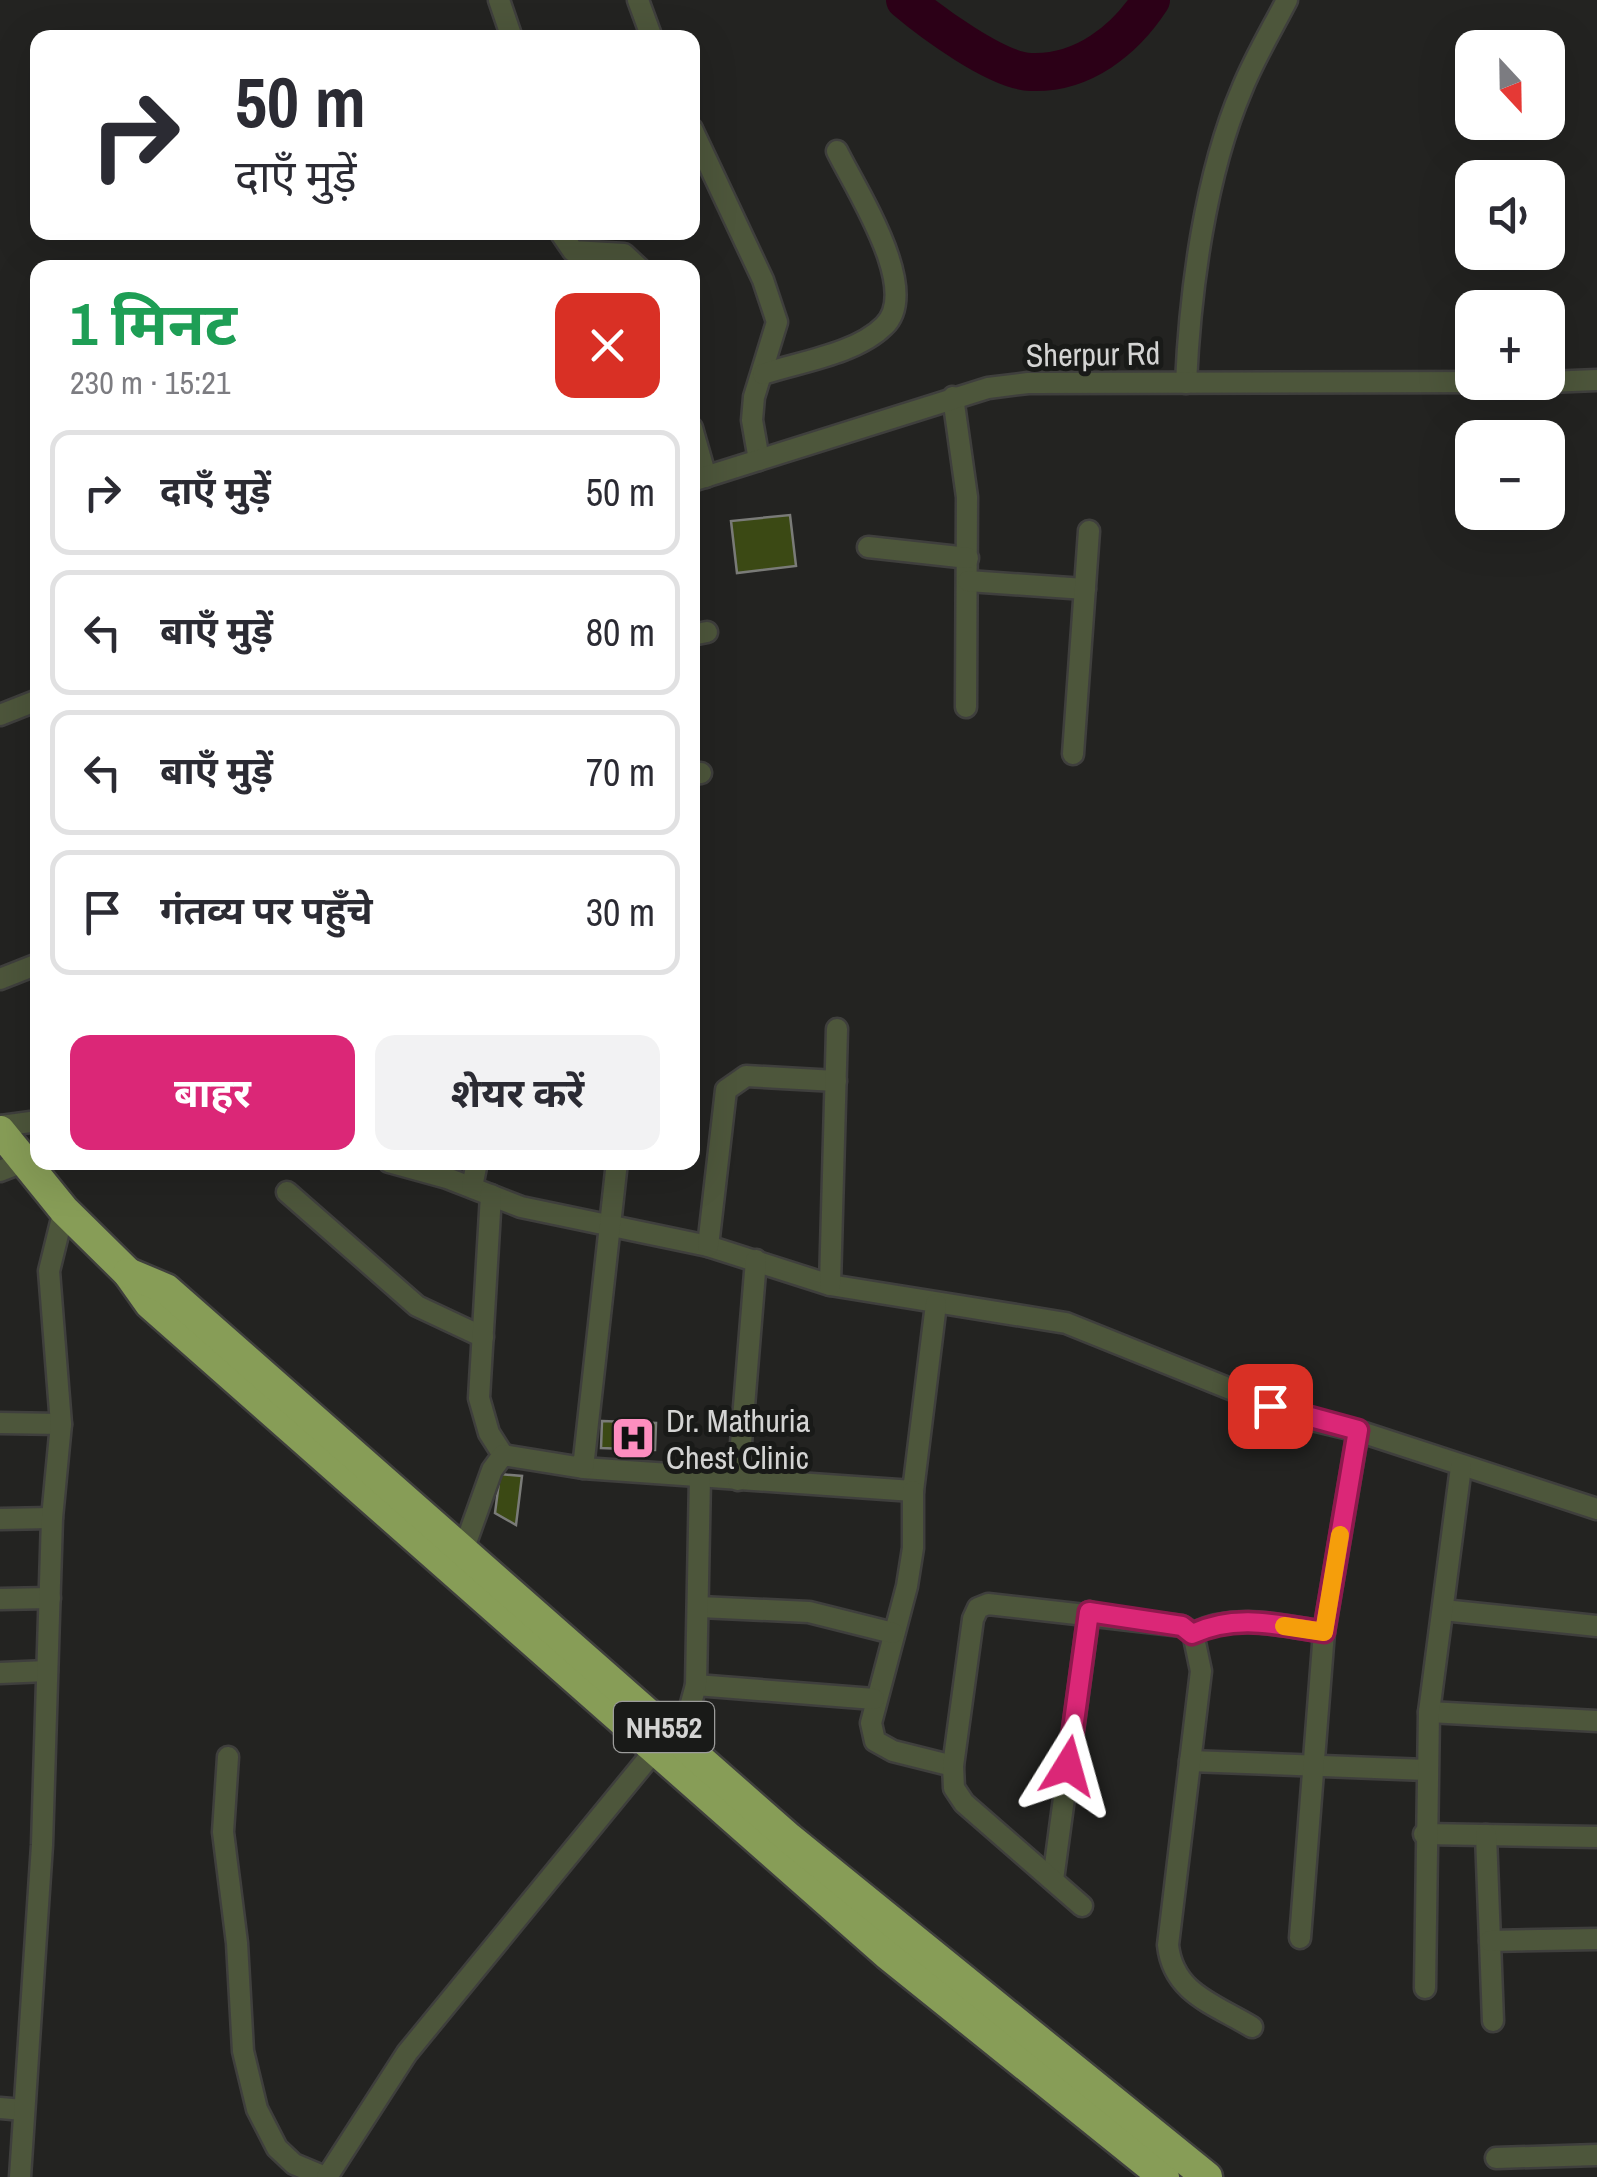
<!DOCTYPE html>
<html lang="hi">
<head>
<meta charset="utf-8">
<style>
  body { margin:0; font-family:"Archivo Narrow","Noto Sans Devanagari",sans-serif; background:#f2f2f3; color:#2b2b33; height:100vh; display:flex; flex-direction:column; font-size:38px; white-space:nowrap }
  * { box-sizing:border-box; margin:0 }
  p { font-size:32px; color:#7c7c81 }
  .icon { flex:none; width:55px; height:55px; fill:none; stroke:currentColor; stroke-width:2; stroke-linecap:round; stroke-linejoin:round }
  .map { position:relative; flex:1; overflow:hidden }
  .details { position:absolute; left:30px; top:260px; width:670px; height:910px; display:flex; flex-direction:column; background:#fff; border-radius:20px; box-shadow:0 10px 40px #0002 }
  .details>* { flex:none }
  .hud { position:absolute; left:30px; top:30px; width:670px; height:210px; border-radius:20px; box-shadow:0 10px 40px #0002; background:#fff; color:#2b2b33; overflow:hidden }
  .needle { width:65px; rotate:158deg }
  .buttons { position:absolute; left:1455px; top:30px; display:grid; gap:20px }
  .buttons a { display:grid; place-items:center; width:110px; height:110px; border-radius:20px; background:#fff; box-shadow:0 10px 40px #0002; font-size:50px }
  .pin { position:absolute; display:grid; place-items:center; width:85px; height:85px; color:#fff; margin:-42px; border-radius:20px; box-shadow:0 5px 15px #0006 }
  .me { position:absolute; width:110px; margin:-55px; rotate:8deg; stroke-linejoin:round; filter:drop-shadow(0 0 8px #0008) }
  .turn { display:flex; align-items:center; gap:35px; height:210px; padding:0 40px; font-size:45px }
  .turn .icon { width:130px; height:130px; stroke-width:2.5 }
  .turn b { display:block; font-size:70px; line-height:85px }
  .round { display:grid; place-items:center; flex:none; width:105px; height:105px; border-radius:20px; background:#f2f2f3 }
  .summary { display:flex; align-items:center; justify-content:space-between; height:170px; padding:0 40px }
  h1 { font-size:60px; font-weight:700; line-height:75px; color:#1e9e55 }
  .cta { display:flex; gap:20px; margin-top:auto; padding:20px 40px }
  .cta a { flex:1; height:115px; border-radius:20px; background:#db2777; color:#fff; font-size:40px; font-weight:700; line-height:115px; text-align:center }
  .cta a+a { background:#f2f2f3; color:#2b2b33 }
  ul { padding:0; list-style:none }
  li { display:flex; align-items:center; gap:30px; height:125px; margin:0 20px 15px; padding:0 20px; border:5px solid #e1e1e2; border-radius:20px }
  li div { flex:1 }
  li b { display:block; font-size:38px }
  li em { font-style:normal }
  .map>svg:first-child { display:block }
</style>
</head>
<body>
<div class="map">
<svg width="1597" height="2177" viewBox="0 0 1597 2177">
  <rect width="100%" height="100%" fill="#232321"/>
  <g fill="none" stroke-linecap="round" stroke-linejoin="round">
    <path stroke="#2c0017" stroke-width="38" d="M905,0C931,22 997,71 1031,72C1083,74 1125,40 1151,0"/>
  </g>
  <g fill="#3b4914" stroke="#7a7b78" stroke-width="2.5">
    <polygon points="790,515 796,566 737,573 731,521"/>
    <polygon points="602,1421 656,1423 655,1450 601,1448"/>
    <polygon points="500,1474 522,1476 516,1525 495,1513"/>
  </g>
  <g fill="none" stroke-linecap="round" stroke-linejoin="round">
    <g stroke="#3f3f3d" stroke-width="25">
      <g id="minor">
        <polyline points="499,0 512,38"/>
        <polyline points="638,0 652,38"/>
        <polyline points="692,129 763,280 777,322 754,397 752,420 759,460"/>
        <polyline points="560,232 573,251 624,254 639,268"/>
        <path d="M763,374C799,362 856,354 884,326C922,290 856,190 837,151"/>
        <polyline points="1548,382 1597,380"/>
        <path d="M1186,383C1190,291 1205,175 1242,89C1254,59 1272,29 1287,0"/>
        <polyline points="953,397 967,497 966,707"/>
        <polyline points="692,428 706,477"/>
        <polyline points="692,481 988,388 1028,383 1509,382"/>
        <polyline points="868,547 968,558"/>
        <polyline points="968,581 1085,589"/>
        <polyline points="692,635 707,632"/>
        <polyline points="0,715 38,700"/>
        <polyline points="1073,754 1089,531"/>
        <polyline points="692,774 701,773"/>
        <polyline points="0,979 38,964"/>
        <polyline points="0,1126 38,1121"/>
        <polyline points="389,1162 447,1178 521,1207 708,1246 830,1285 1066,1323 1300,1417 1358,1431 1597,1509"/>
        <polyline points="0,1171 23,1162"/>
        <polyline points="472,1187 477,1162"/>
        <polyline points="287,1192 417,1306 483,1337"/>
        <polyline points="491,1195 479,1398 489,1433 503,1455"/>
        <polyline points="708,1246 726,1090 746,1076 836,1081"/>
        <polyline points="830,1285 837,1029"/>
        <polyline points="0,1423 61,1424"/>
        <polyline points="583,1468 913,1491 936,1304"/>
        <polyline points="738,1480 756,1260"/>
        <polyline points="913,1491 913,1548 907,1586 871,1723 875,1741 893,1751 953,1766"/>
        <polyline points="0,1519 52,1518"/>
        <polyline points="463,1551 492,1470 503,1455 583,1468 617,1162"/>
        <polyline points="0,1599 50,1598"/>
        <polyline points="700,1607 809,1612 893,1633"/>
        <polyline points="1443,1610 1597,1626"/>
        <path d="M1193,1633C1236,1613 1279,1625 1324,1632"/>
        <polyline points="0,1673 47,1671"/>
        <polyline points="696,1685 874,1699"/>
        <polyline points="1429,1712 1597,1721"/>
        <polyline points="670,1732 690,1707 696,1685 700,1477"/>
        <polyline points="228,1757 223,1832 237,1943 243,2051 257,2109 277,2148 294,2164 325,2177"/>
        <polyline points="1190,1761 1427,1770"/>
        <polyline points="1424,1834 1597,1837"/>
        <polyline points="1486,1835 1493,2021"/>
        <polyline points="1053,1880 1089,1612"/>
        <path d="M1082,1906L964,1803L954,1788L953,1766L973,1619L978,1608L988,1604L1182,1626L1193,1633L1201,1671L1168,1945C1173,1993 1214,2004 1252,2027"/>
        <polyline points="1300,1938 1324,1632 1358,1431"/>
        <polyline points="1490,1941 1597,1939"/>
        <polyline points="1425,1988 1429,1712 1461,1467"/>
        <polyline points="0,2108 23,2110"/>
        <polyline points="1496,2158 1597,2155"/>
        <polyline points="20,2177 42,1845 52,1518 61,1424 49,1271 64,1210"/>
        <polyline points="327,2177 407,2053 655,1750"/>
      </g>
    </g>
    <g stroke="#3f3f3d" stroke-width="35">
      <g id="highway">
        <polyline points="0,1131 64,1210 128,1273 150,1304 887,1954 1164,2177"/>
        <polyline points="128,1273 166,1289 789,1838 1207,2177"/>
      </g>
    </g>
    <use href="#minor" stroke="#4d563b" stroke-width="20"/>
    <use href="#highway" stroke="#879d57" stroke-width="30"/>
  </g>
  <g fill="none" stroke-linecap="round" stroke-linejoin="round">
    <g stroke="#8e194d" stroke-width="25">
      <path id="route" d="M1068,1766L1089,1612L1182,1626L1192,1634C1236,1613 1279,1625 1324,1632L1358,1430L1270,1406"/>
    </g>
    <use href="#route" stroke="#db2777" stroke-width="18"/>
    <polyline stroke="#f59e0b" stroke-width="18" points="1284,1626 1324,1632 1340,1535"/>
  </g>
  <defs>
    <g id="hospital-square" transform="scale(2.25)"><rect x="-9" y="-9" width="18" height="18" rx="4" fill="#fd8ebf" stroke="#191a18"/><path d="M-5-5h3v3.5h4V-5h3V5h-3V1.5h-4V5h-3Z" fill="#111"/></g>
  </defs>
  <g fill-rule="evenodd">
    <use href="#hospital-square" x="633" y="1438"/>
  </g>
  <g text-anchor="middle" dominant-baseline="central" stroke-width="10" stroke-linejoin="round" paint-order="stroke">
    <rect fill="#191a18" stroke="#9c9c9b" stroke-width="2.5" x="614" y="1702" width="100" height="50" rx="8"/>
    <g font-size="30" font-weight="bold" fill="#d4d4d3">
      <text x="664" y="1727">NH552</text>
    </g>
    <g font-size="32" fill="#d4d4d3" stroke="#191a18">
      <text transform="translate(1093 354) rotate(-1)">Sherpur Rd</text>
    </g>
    <g font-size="32" fill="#d4d4d3" stroke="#191a18" text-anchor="start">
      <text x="666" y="1420">Dr. Mathuria<tspan x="666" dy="37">Chest Clinic</tspan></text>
    </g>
  </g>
</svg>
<div class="buttons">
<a><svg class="needle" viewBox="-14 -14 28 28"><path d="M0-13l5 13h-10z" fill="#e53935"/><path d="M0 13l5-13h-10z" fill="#7c7c81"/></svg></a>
<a><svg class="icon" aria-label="sound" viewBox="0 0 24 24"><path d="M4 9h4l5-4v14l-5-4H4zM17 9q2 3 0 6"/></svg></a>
<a>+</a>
<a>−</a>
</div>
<div class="pin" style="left:1270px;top:1406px;background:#d93025"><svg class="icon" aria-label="arrive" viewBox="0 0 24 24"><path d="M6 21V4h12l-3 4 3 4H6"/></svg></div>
<svg class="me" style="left:1068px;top:1766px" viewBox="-20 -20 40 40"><path d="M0-17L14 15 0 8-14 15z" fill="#db2777" stroke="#fff" stroke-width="4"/></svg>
<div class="hud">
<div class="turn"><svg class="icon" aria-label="right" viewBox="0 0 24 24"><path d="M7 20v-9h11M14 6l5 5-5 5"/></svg><div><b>50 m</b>दाएँ मुड़ें</div></div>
</div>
<section class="details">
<div class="summary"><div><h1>1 मिनट</h1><p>230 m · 15:21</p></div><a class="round" style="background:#d93025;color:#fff"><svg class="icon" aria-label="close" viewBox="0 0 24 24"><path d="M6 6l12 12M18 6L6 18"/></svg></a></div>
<ul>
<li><svg class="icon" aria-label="right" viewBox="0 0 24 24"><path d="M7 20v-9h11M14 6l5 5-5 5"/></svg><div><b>दाएँ मुड़ें</b></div><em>50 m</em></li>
<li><svg class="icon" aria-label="left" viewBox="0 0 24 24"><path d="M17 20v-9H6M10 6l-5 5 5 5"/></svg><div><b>बाएँ मुड़ें</b></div><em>80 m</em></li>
<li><svg class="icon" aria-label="left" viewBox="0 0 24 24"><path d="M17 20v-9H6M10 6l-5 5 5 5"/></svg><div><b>बाएँ मुड़ें</b></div><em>70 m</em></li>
<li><svg class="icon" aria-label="arrive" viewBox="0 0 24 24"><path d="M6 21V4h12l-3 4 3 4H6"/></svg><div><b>गंतव्य पर पहुँचे</b></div><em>30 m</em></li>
</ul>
<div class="cta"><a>बाहर</a><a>शेयर करें</a></div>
</section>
</div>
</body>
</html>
